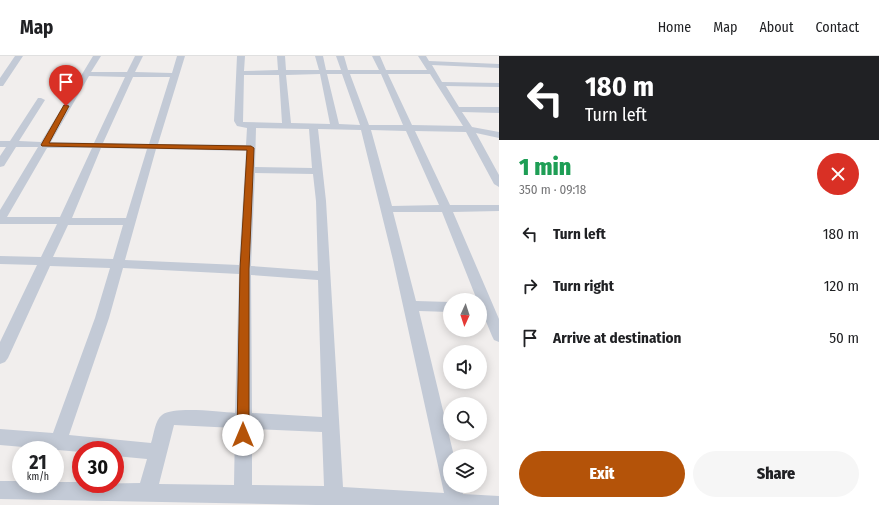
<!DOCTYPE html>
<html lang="en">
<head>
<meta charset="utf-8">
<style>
  body { margin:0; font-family:"Fira Sans Condensed",sans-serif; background:#f6f6f6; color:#202124; height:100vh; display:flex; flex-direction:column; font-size:15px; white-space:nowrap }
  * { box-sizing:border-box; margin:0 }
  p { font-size:13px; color:#757577 }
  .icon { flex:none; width:22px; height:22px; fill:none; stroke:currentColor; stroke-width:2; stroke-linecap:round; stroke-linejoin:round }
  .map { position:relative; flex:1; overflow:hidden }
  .side { display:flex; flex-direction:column; background:#fff; width:380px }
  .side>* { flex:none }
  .hud { background:#202124; color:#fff; overflow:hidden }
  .needle { width:26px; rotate:183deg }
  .tools { position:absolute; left:443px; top:237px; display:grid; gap:8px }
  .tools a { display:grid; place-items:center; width:44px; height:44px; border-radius:50%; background:#fff; box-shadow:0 2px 10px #0003; font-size:20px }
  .speed { position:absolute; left:12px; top:385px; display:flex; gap:8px; font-size:20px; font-weight:700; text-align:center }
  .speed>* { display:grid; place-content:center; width:52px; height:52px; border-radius:50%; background:#fff; box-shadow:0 2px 10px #0003; line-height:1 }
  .speed small { font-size:10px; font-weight:400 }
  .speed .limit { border:6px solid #d22; background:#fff; color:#111 }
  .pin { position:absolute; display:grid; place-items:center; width:34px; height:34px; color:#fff; margin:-41px -17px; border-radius:50% 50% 50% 0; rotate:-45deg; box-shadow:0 0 4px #0007 }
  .pin .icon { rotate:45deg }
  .me { position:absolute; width:44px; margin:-22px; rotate:0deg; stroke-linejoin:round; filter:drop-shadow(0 0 3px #0008) }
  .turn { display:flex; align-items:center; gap:14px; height:84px; padding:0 20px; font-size:18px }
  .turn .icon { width:52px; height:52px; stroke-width:2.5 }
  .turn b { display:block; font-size:28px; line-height:34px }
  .round { display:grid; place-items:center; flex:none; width:42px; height:42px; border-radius:21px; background:#f6f6f6 }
  .headline { display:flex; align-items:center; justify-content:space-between; height:68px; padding:0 20px }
  h1 { font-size:24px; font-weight:800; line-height:30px; color:#1e9e55 }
  .action { display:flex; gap:8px; margin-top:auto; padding:8px 20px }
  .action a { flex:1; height:46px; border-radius:24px; background:#b45309; color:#fff; font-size:16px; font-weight:800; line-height:46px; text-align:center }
  .action a+a { background:#f6f6f6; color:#202124 }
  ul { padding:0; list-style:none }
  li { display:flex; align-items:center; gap:12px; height:52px; padding:0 20px }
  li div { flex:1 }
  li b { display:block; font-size:15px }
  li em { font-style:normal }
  header { display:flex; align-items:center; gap:24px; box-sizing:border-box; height:56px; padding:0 20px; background:#fff; border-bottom:1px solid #e0e0e0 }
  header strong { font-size:19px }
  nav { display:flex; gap:22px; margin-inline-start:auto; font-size:14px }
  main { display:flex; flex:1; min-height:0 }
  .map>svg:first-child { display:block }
</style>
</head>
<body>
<header>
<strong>Map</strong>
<nav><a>Home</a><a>Map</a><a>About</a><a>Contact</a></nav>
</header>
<main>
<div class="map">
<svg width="499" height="449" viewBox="0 0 499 449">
  <rect width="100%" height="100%" fill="#f1eeed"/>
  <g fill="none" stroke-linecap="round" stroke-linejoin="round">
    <g fill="#c3cad6" fill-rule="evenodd">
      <polygon points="15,0 23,0 3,30 0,30 0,22"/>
      <path d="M93,0H101L91,16H127L135,0H143L135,16L172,17L177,0H185L158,88L246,89L247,72L237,70L234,65L237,0H245L244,15L278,14L277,0H285L286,14H319L315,0H323L326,14H341L336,0H344L348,14H379L372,0H380L386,14H427L418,0H426L429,5L499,8V12L432,9L442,26L499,27V31L446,30L459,51H499V57L462,56L472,71L499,76V82L476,77L499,119V131L494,128L466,76L415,75L450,149H499V155L453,156L499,263V286L494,284L492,280L480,251V244H477L442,156H393L416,245L450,246V256L419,255L454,400H450V430H461L463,438L499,440V449H316L0,443V425H21V428H55V426H81V428L140,427L147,403L115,400V394H81V396L0,389V373L53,377L95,262L110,212L50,210L8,302L5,306L0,308V286L37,209L0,208V200L41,201L57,168H0V154L38,91H16L4,110L0,111V100L6,91H0V85H10L38,42H41L45,44L19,85L41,86ZM320,18L330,68L291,67L286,19ZM327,18H342L360,69L339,68ZM350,18H381L403,69H369ZM388,18H430L463,70L412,69ZM244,19H279L282,67L243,66ZM89,20L125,21L94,87L51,86ZM133,21H170L149,88L103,87ZM256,72L309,73L312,112L255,111ZM318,73L361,74L393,204L444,437L343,431L326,145ZM371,74L406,75L439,149L392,150ZM47,92H92L60,161H7ZM101,92L147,93L126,162H72ZM156,93L246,95L239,209L125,204ZM255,117L313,118L316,145L318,215L251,210ZM68,169H123L113,203L53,201ZM123,212L239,218L235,357C220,356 174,350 162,359C155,364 154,378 151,387L69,379L109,262ZM251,219L318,224L322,361L252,357ZM174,369L235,372L234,429L159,428ZM252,373L322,376L324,430L252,429Z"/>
    </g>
  </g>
  <polygon fill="#b45309" stroke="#753606" points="64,49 69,50 49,87 251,90 254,92 249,213 249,379 247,383 243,385 239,383 237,379 240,213 247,94 42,90 41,89"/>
</svg>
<div class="tools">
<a><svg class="needle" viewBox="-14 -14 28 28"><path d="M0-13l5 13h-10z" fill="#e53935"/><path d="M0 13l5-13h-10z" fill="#757577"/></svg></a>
<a><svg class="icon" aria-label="sound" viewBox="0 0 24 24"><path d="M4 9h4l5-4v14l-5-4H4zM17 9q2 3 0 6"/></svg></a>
<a><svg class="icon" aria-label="search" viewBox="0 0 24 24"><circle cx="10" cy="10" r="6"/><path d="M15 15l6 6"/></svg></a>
<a><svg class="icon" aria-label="layers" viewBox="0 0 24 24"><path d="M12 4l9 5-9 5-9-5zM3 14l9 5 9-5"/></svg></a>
</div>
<div class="speed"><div>21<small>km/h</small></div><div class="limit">30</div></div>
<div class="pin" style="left:66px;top:50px;background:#d93025"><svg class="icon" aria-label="arrive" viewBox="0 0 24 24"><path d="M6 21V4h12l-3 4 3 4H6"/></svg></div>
<svg class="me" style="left:243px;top:379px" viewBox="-20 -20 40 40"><circle r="19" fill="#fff"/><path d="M0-13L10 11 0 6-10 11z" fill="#b45309"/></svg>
</div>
<section class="side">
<div class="hud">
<div class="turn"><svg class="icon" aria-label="left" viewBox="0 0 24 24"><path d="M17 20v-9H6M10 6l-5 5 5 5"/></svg><div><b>180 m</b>Turn left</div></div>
</div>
<div class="headline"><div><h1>1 min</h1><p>350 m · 09:18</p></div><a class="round" style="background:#d93025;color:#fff"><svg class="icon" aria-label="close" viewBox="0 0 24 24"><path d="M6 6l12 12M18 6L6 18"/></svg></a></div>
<ul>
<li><svg class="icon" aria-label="left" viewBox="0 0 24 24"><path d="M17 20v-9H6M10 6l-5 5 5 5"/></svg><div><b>Turn left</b></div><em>180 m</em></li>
<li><svg class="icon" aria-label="right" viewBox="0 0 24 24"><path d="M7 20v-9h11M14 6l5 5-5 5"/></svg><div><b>Turn right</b></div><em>120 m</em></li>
<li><svg class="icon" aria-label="arrive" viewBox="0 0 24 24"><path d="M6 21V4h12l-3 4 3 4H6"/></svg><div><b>Arrive at destination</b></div><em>50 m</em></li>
</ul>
<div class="action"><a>Exit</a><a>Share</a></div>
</section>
</main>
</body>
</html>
